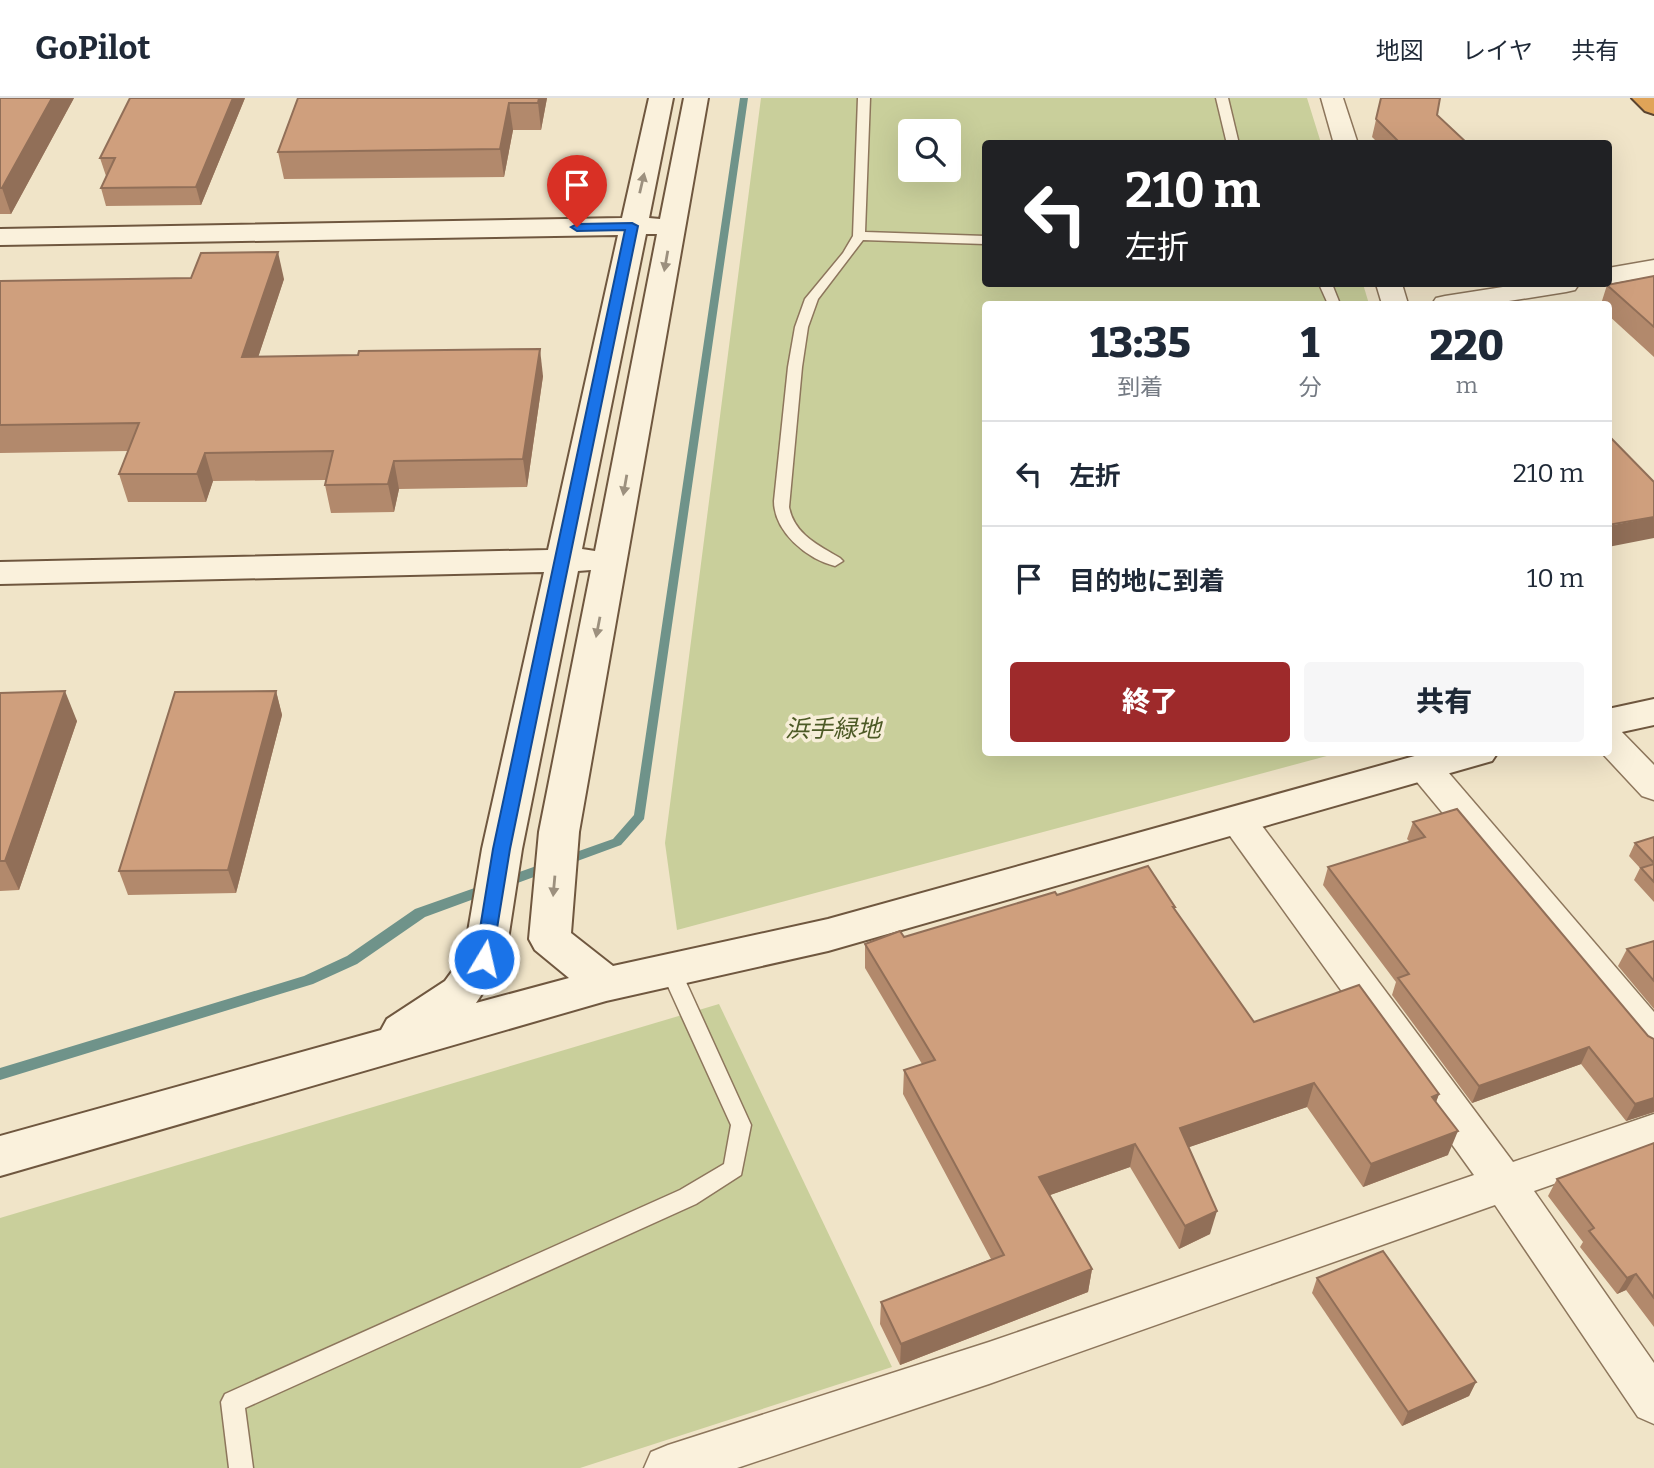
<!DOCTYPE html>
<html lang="ja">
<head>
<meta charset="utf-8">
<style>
  body { margin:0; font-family:Bitter,"Noto Sans JP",serif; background:#f6f6f7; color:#1f2937; height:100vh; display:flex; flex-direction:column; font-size:26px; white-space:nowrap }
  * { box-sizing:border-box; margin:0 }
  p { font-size:23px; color:#747a83 }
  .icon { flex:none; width:38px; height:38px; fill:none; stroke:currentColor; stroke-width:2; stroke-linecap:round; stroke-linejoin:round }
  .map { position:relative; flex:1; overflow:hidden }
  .sheet { position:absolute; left:982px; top:203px; width:630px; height:455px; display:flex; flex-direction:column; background:#fff; border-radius:7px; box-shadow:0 7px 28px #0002 }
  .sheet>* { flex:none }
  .guide { position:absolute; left:982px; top:42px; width:630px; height:147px; border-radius:7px; box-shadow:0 7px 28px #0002; background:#202124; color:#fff; overflow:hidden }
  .buttons { position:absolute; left:898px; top:21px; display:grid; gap:14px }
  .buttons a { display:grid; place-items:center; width:63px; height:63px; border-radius:7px; background:#fff; box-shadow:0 7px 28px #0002; font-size:35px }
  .pin { position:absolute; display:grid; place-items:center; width:60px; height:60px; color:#fff; margin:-72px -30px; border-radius:50% 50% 50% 0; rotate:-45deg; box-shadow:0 0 7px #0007 }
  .pin .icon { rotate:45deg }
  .me { position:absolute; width:77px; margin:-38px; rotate:9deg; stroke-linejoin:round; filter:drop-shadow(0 0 5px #0008) }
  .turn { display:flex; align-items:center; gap:24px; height:147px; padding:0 28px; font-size:32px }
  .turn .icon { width:91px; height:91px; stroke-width:2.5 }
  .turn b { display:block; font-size:49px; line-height:60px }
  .eta { display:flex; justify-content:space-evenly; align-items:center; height:119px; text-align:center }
  .eta b { font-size:42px; font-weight:800; line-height:49px }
  .primary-button { display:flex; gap:14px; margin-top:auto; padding:14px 28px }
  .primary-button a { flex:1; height:80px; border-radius:7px; background:#9e2a2b; color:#fff; font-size:28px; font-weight:800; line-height:80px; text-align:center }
  .primary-button a+a { background:#f6f6f7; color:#1f2937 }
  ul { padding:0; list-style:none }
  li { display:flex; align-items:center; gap:21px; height:105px; padding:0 28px; border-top:2px solid #e0e1e3 }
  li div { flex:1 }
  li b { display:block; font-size:26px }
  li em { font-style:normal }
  header { display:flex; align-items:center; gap:42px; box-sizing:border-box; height:98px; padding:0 35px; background:#fff; border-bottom:2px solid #e0e1e3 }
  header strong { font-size:33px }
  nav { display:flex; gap:38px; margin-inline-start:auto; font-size:24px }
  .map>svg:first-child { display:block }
</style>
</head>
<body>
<header>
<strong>GoPilot</strong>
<nav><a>地図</a><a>レイヤ</a><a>共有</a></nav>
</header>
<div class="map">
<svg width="1654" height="1370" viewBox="0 0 1654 1370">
  <rect width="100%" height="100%" fill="#f0e4c8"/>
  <g fill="#c9cf9b" fill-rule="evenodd">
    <path d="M761,0H1307L1321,45L985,46V186H1363L1369,206H985V654L1338,655L677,832L665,745ZM910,33H948V72H910Z"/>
    <polygon points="719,906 892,1269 580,1370 0,1370 0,1120"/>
  </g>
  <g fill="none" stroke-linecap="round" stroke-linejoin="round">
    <polygon fill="#6f938a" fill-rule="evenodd" points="740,0 748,0 644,721 621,747 425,819 357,866 313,886 0,982 0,970 304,878 347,858 415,811 613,741 634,717"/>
    <g stroke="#8d765c" stroke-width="3">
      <g id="lane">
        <path d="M858,0H870L865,134L985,138V146L863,142L818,201L808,229L802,269L789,409C794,436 818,447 840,460L843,463L835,468C807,461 774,434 774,403L788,269L795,229L805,201L843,155L853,138Z"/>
        <polygon points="1216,0 1228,0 1239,46 1227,46"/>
        <polygon points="1319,186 1332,186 1340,206 1328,206"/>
        <polygon points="671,865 678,868 681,873 751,1027 741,1077 696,1106 245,1310 253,1370 229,1370 221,1304 225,1296 680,1092 724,1066 731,1027 661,873 664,868"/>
      </g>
    </g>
    <g stroke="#8d765c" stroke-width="3">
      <g id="street">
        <polygon points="1321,0 1343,0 1358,46 1334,46"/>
        <polygon points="1654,162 1654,178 1608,186 1607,186 1608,170"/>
        <polygon points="1376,186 1402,186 1408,206 1382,206"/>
        <polygon points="1522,186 1579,186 1575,192 1566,194 1490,206 1432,206 1436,200 1445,198"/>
        <polygon points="1608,629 1620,632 1654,667 1654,702 1642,698 1601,654 1608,654"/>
        <polygon points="1424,657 1436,660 1654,914 1654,958 1640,953 1412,678 1407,669 1412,660"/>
        <polygon points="1238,709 1251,713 1513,1064 1654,1016 1654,1051 1534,1093 1654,1265 1654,1326 1638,1319 1495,1107 989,1286 737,1370 644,1370 651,1354 668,1347 989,1244 1474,1077 1225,731 1220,722 1225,713"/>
      </g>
    </g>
    <g stroke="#6f573f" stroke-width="4">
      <g id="secondary">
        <path d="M649,0H673L649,120L660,121L684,0H708L579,734L571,835L613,868L828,821L1429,654H1498L1492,663L828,853L606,903L0,1078V1038L381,932L387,921L445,883L464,857L482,751L544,474L0,486V464L548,452L618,137L0,147V131L622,120ZM646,136H657L595,453L582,451ZM591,472L539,734L529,841L535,852L569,880L476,905L505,861L522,751L578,473Z"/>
        <polygon points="1654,601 1654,627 1608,637 1608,611"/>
      </g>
    </g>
    <g stroke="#5b4430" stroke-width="4">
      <polygon id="highway" points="1632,0 1654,0 1654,16 1645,13"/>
    </g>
    <use href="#lane" fill="#faf1dc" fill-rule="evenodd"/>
    <use href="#street" fill="#faf1dc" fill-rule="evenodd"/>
    <use href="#secondary" fill="#faf1dc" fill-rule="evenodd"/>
    <use href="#highway" fill="#e0a458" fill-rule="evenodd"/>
  </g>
  <g fill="#b2896c">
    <polygon points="0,0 74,0 11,116 0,116"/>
    <polygon points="245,0 201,107 106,108 101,90 106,78 100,60"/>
    <polygon points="298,0 547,0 541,32 513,32 504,79 284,81 278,54"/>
    <polygon points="1381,0 1437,17 1468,46 1379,46 1372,39"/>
    <polygon points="1654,178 1654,259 1608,217 1608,206 1601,206 1607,187"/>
    <polygon points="284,181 258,259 543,278 527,389 399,391 394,414 331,415 325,387 326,382 213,383 206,404 128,404 119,376 128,353 0,355 0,183"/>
    <polygon points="276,593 282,617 236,795 128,797 119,773"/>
    <polygon points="0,595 77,623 19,792 0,793"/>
    <polygon points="1413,724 1654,1014 1626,1023 1581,966 1472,1005 1392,897 1396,884 1323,787 1328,769 1410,744 1407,741"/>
    <polygon points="1654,739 1654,804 1634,782 1640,770 1629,758 1635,745"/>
    <polygon points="1057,797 1175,812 1254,924 1439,996 1436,1004 1448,1057 1363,1089 1307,1009 1189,1049 1210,1136 1179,1151 1130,1069 1050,1097 1092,1171 1088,1194 900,1267 880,1226 881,1204 991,1161 903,996 904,972 922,966 865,870 865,846 904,839"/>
    <polygon points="1654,843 1654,911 1618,868 1627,851"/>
    <polygon points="1654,1045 1654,1229 1626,1192 1617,1196 1580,1149 1583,1144 1548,1098 1557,1081"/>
    <polygon points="1317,1180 1476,1284 1469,1298 1402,1328 1312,1195"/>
  </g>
  <g fill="#916f58">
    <polygon points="52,0 74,0 11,116 2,90"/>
    <polygon points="233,0 245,0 201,107 196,89"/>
    <polygon points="539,0 547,0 541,32 538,5"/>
    <polygon points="509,5 513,32 504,79 500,51"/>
    <polygon points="278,154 284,181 249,287 242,259"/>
    <polygon points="540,251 543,278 527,389 523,361"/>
    <polygon points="205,355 213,383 206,404 197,376"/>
    <polygon points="394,363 399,391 394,414 388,386"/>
    <polygon points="1654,419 1654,440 1608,449 1608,428"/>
    <polygon points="65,593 77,623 19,792 5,763"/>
    <polygon points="276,593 282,617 236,795 228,772"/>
    <polygon points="1589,949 1581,966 1472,1005 1479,988"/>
    <polygon points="1314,985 1307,1009 1175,1054 1180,1030"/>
    <polygon points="1439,996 1430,1020 1432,999"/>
    <polygon points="1654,1000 1654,1014 1626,1023 1635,1006"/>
    <polygon points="1458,1033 1448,1057 1363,1089 1371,1066"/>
    <polygon points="1135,1046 1130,1069 1036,1102 1039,1079"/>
    <polygon points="1217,1113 1210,1136 1179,1151 1185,1128"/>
    <polygon points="1092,1171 1088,1194 900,1267 901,1246"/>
    <polygon points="1636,1176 1626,1192 1617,1196 1627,1180"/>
    <polygon points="1476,1284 1469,1298 1402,1328 1408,1314"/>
  </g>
  <g fill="#cf9f7d" stroke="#916f58" stroke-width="2">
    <polygon points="0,0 52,0 2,90 0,90"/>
    <polygon points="130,0 233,0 196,89 101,90 115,60 100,60"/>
    <polygon points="298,0 539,0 538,5 509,5 500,51 278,54"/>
    <polygon points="1381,0 1440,0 1437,17 1468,46 1401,46 1376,21"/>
    <polygon points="278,154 242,259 358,257 359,253 540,251 523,361 394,363 388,386 325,387 333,353 205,355 197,376 119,376 139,325 0,327 0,183 191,180 201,155"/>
    <polygon points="1654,178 1654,229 1607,187"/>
    <polygon points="1608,337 1654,384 1654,419 1608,427"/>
    <polygon points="65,593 5,763 0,763 0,595"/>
    <polygon points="276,593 228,772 119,773 175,594"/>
    <polygon points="1457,711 1648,938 1654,941 1654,1000 1635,1006 1589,949 1479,988 1398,880 1409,876 1328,769 1425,739 1413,724"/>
    <polygon points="1654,739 1654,765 1635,745"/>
    <polygon points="1654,766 1654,784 1641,770"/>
    <polygon points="1148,768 1175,809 1173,809 1254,924 1359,887 1439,996 1432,999 1458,1033 1371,1066 1314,985 1180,1030 1217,1113 1185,1128 1135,1046 1039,1079 1092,1171 901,1246 881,1204 1004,1157 904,972 935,962 865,846 900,833 904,839 1055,794 1057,797"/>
    <polygon points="1654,843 1654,883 1627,851"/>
    <polygon points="1654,1045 1654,1200 1636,1176 1627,1180 1589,1133 1594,1130 1557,1081"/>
    <polygon points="1383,1153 1476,1284 1408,1314 1317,1180"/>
  </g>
  <defs><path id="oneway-solid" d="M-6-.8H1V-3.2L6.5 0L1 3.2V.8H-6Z" transform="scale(1.75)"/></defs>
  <g fill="#9c907e">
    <use href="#oneway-solid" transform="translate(642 85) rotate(-77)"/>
    <use href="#oneway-solid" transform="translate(666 163) rotate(100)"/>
    <use href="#oneway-solid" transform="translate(625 387) rotate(100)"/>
    <use href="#oneway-solid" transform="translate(598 529) rotate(101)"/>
    <use href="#oneway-solid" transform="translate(554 788) rotate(95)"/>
  </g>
  <polygon fill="#1a73e8" stroke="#114b97" stroke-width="2" points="632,125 638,128 510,751 492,861 490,865 478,865 475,861 493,751 625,132 577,133 571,129 577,126"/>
  <g text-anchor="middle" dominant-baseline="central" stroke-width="7" stroke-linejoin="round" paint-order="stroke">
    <g font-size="24" font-style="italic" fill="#4d5a26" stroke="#f7eed8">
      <text x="833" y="631">浜手緑地</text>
    </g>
  </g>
</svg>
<div class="buttons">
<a><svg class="icon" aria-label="search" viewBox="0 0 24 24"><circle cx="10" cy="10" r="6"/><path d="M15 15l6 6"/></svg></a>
</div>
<div class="pin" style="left:577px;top:129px;background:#d93025"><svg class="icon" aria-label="arrive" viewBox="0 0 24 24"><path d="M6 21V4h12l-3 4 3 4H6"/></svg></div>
<svg class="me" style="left:484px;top:861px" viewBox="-20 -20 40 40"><circle r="17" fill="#1a73e8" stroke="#fff" stroke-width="3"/><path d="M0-11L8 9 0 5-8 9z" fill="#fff"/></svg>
<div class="guide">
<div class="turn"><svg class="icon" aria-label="left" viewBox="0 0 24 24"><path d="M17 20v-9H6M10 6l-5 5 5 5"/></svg><div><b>210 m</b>左折</div></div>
</div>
<section class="sheet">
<div class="eta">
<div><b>13:35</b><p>到着</p></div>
<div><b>1</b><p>分</p></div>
<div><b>220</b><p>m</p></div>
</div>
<ul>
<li><svg class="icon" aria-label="left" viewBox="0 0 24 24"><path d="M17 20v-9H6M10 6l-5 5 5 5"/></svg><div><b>左折</b></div><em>210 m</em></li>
<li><svg class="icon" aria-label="arrive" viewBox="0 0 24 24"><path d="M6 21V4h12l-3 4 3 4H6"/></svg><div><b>目的地に到着</b></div><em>10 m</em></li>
</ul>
<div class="primary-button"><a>終了</a><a>共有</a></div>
</section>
</div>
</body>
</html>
